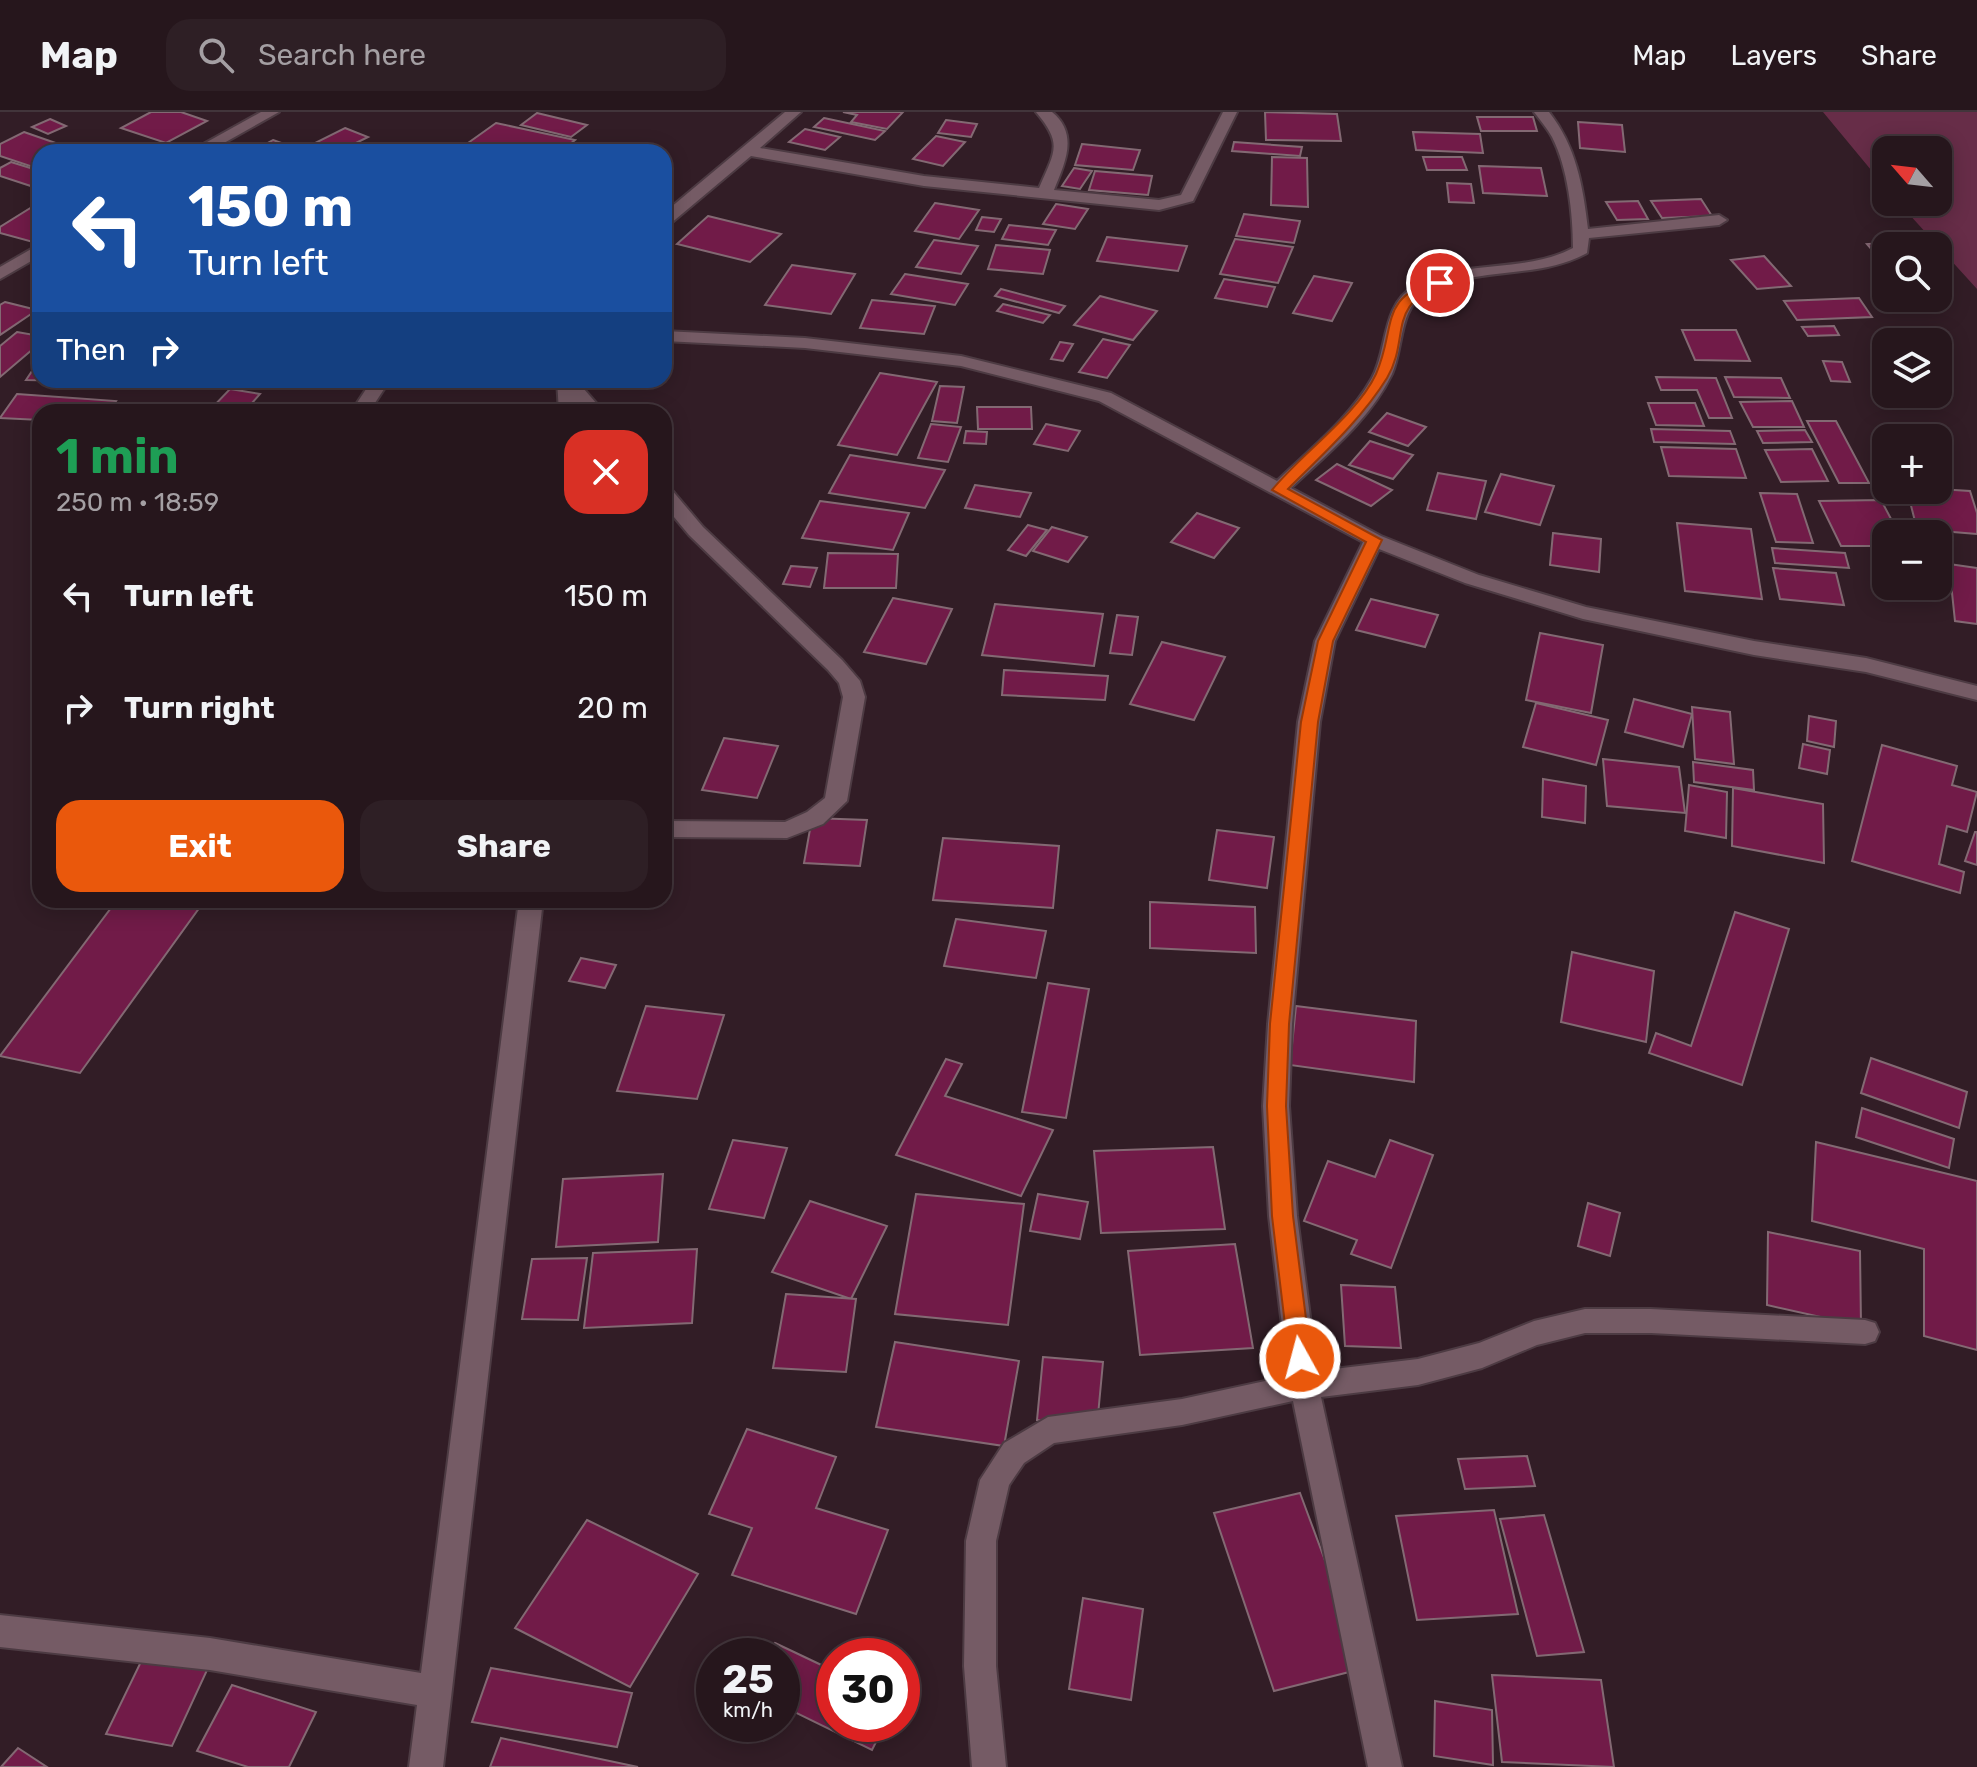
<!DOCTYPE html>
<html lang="en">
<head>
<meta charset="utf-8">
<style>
  body { margin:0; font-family:Rubik,sans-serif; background:#2e1f25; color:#f1f3f6; height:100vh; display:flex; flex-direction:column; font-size:30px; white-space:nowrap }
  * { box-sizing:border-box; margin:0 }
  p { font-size:26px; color:#a49fa3 }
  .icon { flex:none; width:44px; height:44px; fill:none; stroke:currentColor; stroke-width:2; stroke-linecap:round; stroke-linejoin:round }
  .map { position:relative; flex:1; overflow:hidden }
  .panel { position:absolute; left:32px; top:292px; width:640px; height:504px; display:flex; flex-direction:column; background:#26161c; border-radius:24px; box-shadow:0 4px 20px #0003,0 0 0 2px #42353b }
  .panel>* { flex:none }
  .hud { position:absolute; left:32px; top:32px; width:640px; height:244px; border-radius:24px; box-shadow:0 4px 20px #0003,0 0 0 2px #42353b; background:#1a4fa0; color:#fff; overflow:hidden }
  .needle { width:52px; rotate:298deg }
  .tools { position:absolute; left:1872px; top:24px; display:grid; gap:16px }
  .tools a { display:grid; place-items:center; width:80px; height:80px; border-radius:16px; background:#26161c; box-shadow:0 4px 20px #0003,0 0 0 2px #42353b; font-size:40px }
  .speed { position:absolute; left:696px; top:1526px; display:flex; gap:16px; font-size:40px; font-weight:700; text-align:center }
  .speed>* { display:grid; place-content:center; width:104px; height:104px; border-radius:50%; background:#26161c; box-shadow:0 4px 20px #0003,0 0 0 2px #42353b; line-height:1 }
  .speed small { font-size:20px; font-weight:400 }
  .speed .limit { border:12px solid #d22; background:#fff; color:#111 }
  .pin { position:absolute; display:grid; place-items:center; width:68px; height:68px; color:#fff; margin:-34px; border:4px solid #fff; border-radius:50%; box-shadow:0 2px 8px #0007 }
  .me { position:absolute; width:88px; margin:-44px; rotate:353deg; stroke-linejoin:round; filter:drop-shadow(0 0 6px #0008) }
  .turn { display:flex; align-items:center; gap:28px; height:168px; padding:0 24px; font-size:36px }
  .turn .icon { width:104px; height:104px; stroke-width:2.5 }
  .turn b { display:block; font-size:56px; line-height:68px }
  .then { display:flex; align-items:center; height:76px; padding:0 24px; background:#0003; gap:16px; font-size:30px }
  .round { display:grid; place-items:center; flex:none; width:84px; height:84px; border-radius:24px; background:#2e1f25 }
  .overview { display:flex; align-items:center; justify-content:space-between; height:136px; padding:0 24px }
  h1 { font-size:48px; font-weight:700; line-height:60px; color:#1e9e55 }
  .cta { display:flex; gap:16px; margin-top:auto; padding:16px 24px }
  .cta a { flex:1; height:92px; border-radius:24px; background:#ea580c; color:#fff; font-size:32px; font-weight:700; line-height:92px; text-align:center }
  .cta a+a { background:#2e1f25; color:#f1f3f6 }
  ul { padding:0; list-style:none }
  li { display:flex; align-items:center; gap:24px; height:112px; padding:0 24px }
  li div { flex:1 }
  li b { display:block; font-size:30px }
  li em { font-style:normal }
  header { display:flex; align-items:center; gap:48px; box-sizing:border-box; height:112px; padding:0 40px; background:#26161c; border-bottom:2px solid #42353b }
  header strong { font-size:38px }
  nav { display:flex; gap:44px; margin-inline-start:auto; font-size:28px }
  .search { width:560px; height:72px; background:#2e1f25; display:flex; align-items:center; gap:20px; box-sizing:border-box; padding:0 28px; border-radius:24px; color:#a49fa3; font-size:30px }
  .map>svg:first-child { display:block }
</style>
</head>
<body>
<header>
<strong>Map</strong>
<div class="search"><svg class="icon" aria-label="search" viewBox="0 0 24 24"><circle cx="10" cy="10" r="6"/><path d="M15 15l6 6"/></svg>Search here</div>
<nav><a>Map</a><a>Layers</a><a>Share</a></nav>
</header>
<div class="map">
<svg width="1977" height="1655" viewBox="0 0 1977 1655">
  <rect width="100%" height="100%" fill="#321d26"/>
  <polygon fill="#672d48" points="1823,0 1977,0 1977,177 1898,90 1938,90 1938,38 1886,38 1886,76"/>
  <g fill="#711b48" stroke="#836973" stroke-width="2">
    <polygon points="151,0 181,0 207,9 166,31 121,16"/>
    <polygon points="843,0 903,0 887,17 851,10 857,3"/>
    <polygon points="1265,0 1337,2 1341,29 1266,28"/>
    <polygon points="537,1 587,13 571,25 521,13"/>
    <polygon points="1477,5 1533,5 1537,19 1481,19"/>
    <polygon points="824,6 885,19 875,28 814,15"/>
    <polygon points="50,7 66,14 48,22 32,15"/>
    <polygon points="946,8 977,12 971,25 938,21"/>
    <polygon points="1578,10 1622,13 1625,40 1580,36"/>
    <polygon points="496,11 519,16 575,28 560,40 506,40 468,31"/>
    <polygon points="345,16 368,25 338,40 313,32"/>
    <polygon points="805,17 840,25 825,38 789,30"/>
    <polygon points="24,20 70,36 63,40 40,40 40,52 33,55 0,44 0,32"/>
    <polygon points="1413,20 1480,22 1483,41 1416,38"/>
    <polygon points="936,24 965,30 943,54 913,47"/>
    <polygon points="273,28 287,33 275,40 251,40"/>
    <polygon points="1234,30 1302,35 1300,44 1232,39"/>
    <polygon points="1082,32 1140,38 1133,58 1075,53"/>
    <polygon points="1272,45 1307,46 1308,95 1271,93"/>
    <polygon points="1423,45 1462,45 1467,58 1427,58"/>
    <polygon points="11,50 40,59 40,77 0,64 0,56"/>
    <polygon points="1479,54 1541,56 1547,84 1483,81"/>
    <polygon points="1074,56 1092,59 1080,77 1062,74"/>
    <polygon points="1095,59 1152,64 1148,83 1089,78"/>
    <polygon points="1447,71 1471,72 1474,91 1449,90"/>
    <polygon points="1701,87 1712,104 1662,106 1651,89"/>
    <polygon points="1638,89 1648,107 1617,108 1606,90"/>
    <polygon points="40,90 40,126 33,130 0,121 0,115"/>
    <polygon points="935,91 979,98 959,127 915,119"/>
    <polygon points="1056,92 1088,97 1075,117 1043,112"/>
    <polygon points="1244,102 1300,109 1294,131 1236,124"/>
    <polygon points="708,104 781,122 750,150 677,132"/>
    <polygon points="982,105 1001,107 994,120 976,118"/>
    <polygon points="1009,113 1056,118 1048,133 1002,127"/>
    <polygon points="1107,125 1187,134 1178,159 1097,149"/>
    <polygon points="1235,127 1293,135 1278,171 1220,162"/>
    <polygon points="934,128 978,134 961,162 916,155"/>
    <polygon points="1898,130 1901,134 1886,134 1886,154 1867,132"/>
    <polygon points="996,133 1050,138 1043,162 988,157"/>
    <polygon points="1764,144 1791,174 1757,177 1731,148"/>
    <polygon points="792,153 855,162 831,202 765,193"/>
    <polygon points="905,162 968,172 955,193 891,182"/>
    <polygon points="1314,164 1352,171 1332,209 1293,201"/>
    <polygon points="1224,167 1275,175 1267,195 1215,186"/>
    <polygon points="1001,177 1065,194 1059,201 995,184"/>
    <polygon points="1100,184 1157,199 1133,228 1074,213"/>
    <polygon points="1859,186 1872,205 1797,208 1784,189"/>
    <polygon points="872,188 935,194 924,222 860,216"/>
    <polygon points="5,190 37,198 0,223 0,193"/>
    <polygon points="1003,192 1050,203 1043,211 997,199"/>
    <polygon points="1834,214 1839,223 1808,224 1802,215"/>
    <polygon points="1682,218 1736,218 1750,249 1695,248"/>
    <polygon points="17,220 40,224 40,231 0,265 0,234"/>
    <polygon points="1103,227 1130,233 1107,266 1079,260"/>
    <polygon points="1060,230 1073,232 1063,249 1051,247"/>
    <polygon points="40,247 40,268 141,268 140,270 26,268"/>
    <polygon points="1823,249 1842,250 1850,270 1831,269"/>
    <polygon points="880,261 937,270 897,343 838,333"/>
    <polygon points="1656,265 1716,266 1732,306 1709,306 1697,278 1661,278"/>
    <polygon points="1725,265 1781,266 1790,286 1734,285"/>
    <polygon points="940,274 964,275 957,311 932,309"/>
    <polygon points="230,277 260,282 244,300 208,300"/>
    <polygon points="17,282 116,289 108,300 40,300 40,308 0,306"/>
    <polygon points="1792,289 1804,315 1753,315 1740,290"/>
    <polygon points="154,291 190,292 185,300 148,300"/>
    <polygon points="1648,291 1695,291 1704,314 1656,313"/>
    <polygon points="242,293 304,300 236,300"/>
    <polygon points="977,295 1031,295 1032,317 978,317"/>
    <polygon points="1387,301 1426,315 1408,334 1369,320"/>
    <polygon points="1807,309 1836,309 1869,371 1839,371"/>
    <polygon points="931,312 961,315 948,350 918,346"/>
    <polygon points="1046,312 1080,319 1068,339 1034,332"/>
    <polygon points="1651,317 1730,319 1735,332 1654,330"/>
    <polygon points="1805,318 1812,330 1763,331 1757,319"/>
    <polygon points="966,319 987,320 986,332 964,331"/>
    <polygon points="1370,329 1413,343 1393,367 1349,353"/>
    <polygon points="1661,335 1736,337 1746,366 1669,364"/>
    <polygon points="1812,337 1828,369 1781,370 1765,338"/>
    <polygon points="850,343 945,358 925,396 829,381"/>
    <polygon points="1337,352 1392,378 1371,394 1316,368"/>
    <polygon points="1438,361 1486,369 1476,407 1427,398"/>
    <polygon points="1501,362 1554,374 1540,413 1485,400"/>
    <polygon points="975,373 1031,381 1020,405 965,396"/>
    <polygon points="1938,377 1970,379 1977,401 1977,422 1917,417 1907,378"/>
    <polygon points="1760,381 1797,382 1813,431 1776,430"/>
    <polygon points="1881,388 1899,422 1886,422 1886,434 1841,434 1819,389"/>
    <polygon points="820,389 909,401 893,438 802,426"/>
    <polygon points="1197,401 1239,416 1214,446 1171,430"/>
    <polygon points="1677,411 1751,417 1762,487 1685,479"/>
    <polygon points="1028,413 1047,418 1026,444 1008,438"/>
    <polygon points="1052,415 1087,425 1068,450 1033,439"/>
    <polygon points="1553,421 1601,427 1599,460 1550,453"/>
    <polygon points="1772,436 1845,441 1849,456 1775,451"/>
    <polygon points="828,441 898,442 896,476 824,476"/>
    <polygon points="1949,452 1977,456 1977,512 1955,509"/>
    <polygon points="791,454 817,456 810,475 783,472"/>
    <polygon points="1773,456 1836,461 1844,493 1780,487"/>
    <polygon points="893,486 952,497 926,552 864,540"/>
    <polygon points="1371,487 1438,503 1425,535 1356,518"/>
    <polygon points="995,492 1103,502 1094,554 982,543"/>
    <polygon points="1117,503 1138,505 1132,543 1110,541"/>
    <polygon points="1540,521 1603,533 1591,601 1526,588"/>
    <polygon points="1162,530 1225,545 1194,608 1130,592"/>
    <polygon points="1004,558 1108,564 1105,588 1002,583"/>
    <polygon points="1634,587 1692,602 1683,635 1625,620"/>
    <polygon points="1536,591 1608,608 1596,653 1523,635"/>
    <polygon points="1692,595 1730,600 1734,652 1695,647"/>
    <polygon points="1809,604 1836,609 1834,635 1807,629"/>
    <polygon points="724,626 778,634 757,686 702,678"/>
    <polygon points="1803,632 1830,638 1827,662 1799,656"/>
    <polygon points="1882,633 1957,654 1952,673 1977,680 1967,720 1947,714 1939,752 1964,760 1960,781 1852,749"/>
    <polygon points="1603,647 1679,655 1685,701 1607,694"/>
    <polygon points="1693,650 1753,658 1754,678 1694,670"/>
    <polygon points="1543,667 1586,674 1585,711 1542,705"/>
    <polygon points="1689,673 1727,680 1726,726 1685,719"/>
    <polygon points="1733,676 1823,692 1824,751 1732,734"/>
    <polygon points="812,706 867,708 860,754 804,751"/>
    <polygon points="1217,718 1274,725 1267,776 1209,768"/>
    <polygon points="1975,720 1977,720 1977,753 1965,749"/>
    <polygon points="943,726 1059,734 1053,796 933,788"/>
    <polygon points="117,788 205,788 80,961 0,944"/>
    <polygon points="1150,790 1255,795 1256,841 1150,836"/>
    <polygon points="1735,800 1789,817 1742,973 1649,941 1656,921 1691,934"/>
    <polygon points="956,807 1046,819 1036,866 944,854"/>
    <polygon points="1572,840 1654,859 1646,930 1561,910"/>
    <polygon points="581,846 616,853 605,876 569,869"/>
    <polygon points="1048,871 1089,877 1066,1006 1022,1000"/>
    <polygon points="646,894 724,903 697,987 617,979"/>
    <polygon points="1296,894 1416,909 1414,970 1290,953"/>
    <polygon points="1871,946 1967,980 1959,1016 1861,981"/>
    <polygon points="946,947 962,952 945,984 1053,1018 1021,1084 896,1043"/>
    <polygon points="1862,996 1954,1027 1949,1056 1856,1025"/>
    <polygon points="733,1028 787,1036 764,1106 709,1097"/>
    <polygon points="1390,1028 1433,1043 1391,1156 1351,1142 1357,1128 1304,1109 1328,1049 1375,1065"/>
    <polygon points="1816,1030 1977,1069 1977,1238 1924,1224 1924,1137 1812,1109"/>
    <polygon points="1213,1035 1225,1117 1101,1121 1094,1039"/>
    <polygon points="663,1062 658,1130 556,1135 563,1067"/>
    <polygon points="916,1082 1024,1092 1008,1213 895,1202"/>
    <polygon points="1038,1082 1088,1090 1080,1127 1030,1119"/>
    <polygon points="810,1089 887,1114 851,1187 772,1160"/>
    <polygon points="1588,1091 1620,1101 1610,1144 1578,1134"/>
    <polygon points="1768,1120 1860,1139 1861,1214 1767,1193"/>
    <polygon points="1235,1132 1253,1236 1140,1243 1128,1139"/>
    <polygon points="697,1137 692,1211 584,1216 593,1141"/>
    <polygon points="587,1146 578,1208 522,1207 532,1147"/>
    <polygon points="1341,1173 1395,1175 1401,1236 1345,1234"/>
    <polygon points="786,1182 856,1187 846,1260 773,1256"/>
    <polygon points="895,1230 1019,1249 1004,1334 876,1315"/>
    <polygon points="1043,1245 1103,1250 1097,1314 1037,1308"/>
    <polygon points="747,1317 836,1345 816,1396 888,1418 856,1502 732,1463 752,1416 709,1402"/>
    <polygon points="1527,1344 1535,1374 1465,1377 1458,1347"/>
    <polygon points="1300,1381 1365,1556 1274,1579 1214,1401"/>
    <polygon points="1494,1398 1518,1502 1417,1508 1396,1404"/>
    <polygon points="1544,1403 1584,1540 1537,1544 1500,1407"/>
    <polygon points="587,1408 698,1462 630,1575 515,1516"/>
    <polygon points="1083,1486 1143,1497 1131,1588 1069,1577"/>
    <polygon points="150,1531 214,1543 172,1634 106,1622"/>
    <polygon points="775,1531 834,1559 834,1612 885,1612 872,1638 782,1594 782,1544 768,1544"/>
    <polygon points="491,1556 632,1581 617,1635 472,1610"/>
    <polygon points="1492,1563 1601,1568 1614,1655 1502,1650"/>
    <polygon points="232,1573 316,1600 289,1655 248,1655 197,1639"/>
    <polygon points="1435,1589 1492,1598 1493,1653 1434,1644"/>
    <polygon points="501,1626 638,1655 490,1655"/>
    <polygon points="18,1636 47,1655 1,1655"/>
  </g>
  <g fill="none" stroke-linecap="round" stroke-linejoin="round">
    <g stroke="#4d3b43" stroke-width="4">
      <g id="minor">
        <polygon points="261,0 279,0 208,40 189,40"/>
        <path d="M785,0H801L760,36L924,64L1039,76C1055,39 1063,32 1036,0H1052C1079,22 1065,51 1054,78L1159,88L1181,83L1223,0H1237L1193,89L1159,98L924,74L751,44L670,112L664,114V101Z"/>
        <path d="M1534,0H1549C1576,34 1583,74 1588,117L1719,103L1727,108L1719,113L1589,126L1587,141C1538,168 1476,154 1427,180C1398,196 1404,235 1392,262C1370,308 1327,342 1291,376L1381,424L1479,463L1586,495L1754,529L1866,546L1977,574V588L1866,560L1754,543L1583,507L1465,471L1379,437L1335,529L1320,610L1292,912L1289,994L1297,1104L1317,1259L1418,1247L1479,1231L1534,1209L1585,1197H1651L1865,1208L1875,1211L1879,1220L1875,1229L1865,1232L1651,1221H1585L1537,1233L1482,1256L1418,1273L1321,1285L1402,1655H1368L1293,1289L1182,1313L1054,1331L1024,1351L1009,1373L996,1429V1554L1006,1655H972L964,1554L966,1429L980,1368L1004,1331L1048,1305L1182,1287L1288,1264L1269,1104L1263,994L1268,912L1298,610L1315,529L1363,430L1099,289L961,254L805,236L664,229V219L805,226L961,244L1111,281L1277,369C1310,337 1349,307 1372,266C1388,237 1381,194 1414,174C1462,146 1524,162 1573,136C1573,102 1568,56 1552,25C1547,16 1540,8 1534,0Z"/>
        <polygon points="40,132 40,144 0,167 0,155"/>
        <polygon points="372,268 390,268 369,300 351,300"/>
        <polygon points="557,268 576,268 604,300 585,300 576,290 577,300 559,300"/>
        <polygon points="664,375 671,377 703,415 842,548 860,569 865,585 847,689 823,712 787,726 664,725 664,709 785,710 807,700 825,686 843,585 839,571 828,558 689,423 664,393"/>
        <polygon points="519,788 543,788 443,1655 409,1655 417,1593 210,1558 0,1535 0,1503 210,1526 421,1561"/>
      </g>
    </g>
    <use href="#minor" fill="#755b65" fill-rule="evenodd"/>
  </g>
  <path fill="#ea580c" stroke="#983908" stroke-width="2" d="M1440,168L1445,169V174C1385,190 1411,226 1387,266C1361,308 1323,342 1288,377L1382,428L1333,529L1318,610L1289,912L1286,994L1293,1104L1311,1246L1308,1253L1300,1256L1293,1253L1289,1246L1272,1104L1267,994L1270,912L1301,610L1318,529L1366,430L1272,378C1301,342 1357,303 1376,262C1397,215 1377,184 1440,168Z"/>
</svg>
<div class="tools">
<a><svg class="needle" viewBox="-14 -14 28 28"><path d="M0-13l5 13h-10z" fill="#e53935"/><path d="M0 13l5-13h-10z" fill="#a49fa3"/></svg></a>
<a><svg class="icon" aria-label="search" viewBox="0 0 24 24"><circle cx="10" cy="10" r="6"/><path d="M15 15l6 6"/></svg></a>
<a><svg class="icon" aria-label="layers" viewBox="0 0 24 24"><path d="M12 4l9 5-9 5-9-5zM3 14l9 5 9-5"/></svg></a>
<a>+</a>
<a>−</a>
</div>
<div class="speed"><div>25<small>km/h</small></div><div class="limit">30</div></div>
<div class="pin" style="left:1440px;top:171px;background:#d93025"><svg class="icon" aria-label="arrive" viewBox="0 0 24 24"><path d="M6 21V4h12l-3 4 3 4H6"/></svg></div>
<svg class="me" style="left:1300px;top:1246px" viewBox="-20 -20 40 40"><circle r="17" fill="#ea580c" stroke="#fff" stroke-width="3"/><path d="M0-11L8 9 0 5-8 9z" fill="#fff"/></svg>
<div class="hud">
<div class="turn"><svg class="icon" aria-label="left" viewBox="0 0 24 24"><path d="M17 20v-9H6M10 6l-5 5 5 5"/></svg><div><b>150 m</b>Turn left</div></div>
<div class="then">Then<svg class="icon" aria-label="right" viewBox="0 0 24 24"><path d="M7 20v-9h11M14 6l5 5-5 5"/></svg></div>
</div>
<section class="panel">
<div class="overview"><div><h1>1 min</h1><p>250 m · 18:59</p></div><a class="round" style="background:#d93025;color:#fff"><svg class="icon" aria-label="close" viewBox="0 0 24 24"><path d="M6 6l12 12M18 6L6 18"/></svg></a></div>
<ul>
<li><svg class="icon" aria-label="left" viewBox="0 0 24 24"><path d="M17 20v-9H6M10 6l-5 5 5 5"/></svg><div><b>Turn left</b></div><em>150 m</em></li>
<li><svg class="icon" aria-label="right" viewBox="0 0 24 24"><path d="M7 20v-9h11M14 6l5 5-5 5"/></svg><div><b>Turn right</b></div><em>20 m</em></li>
</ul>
<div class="cta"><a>Exit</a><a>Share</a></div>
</section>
</div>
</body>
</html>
